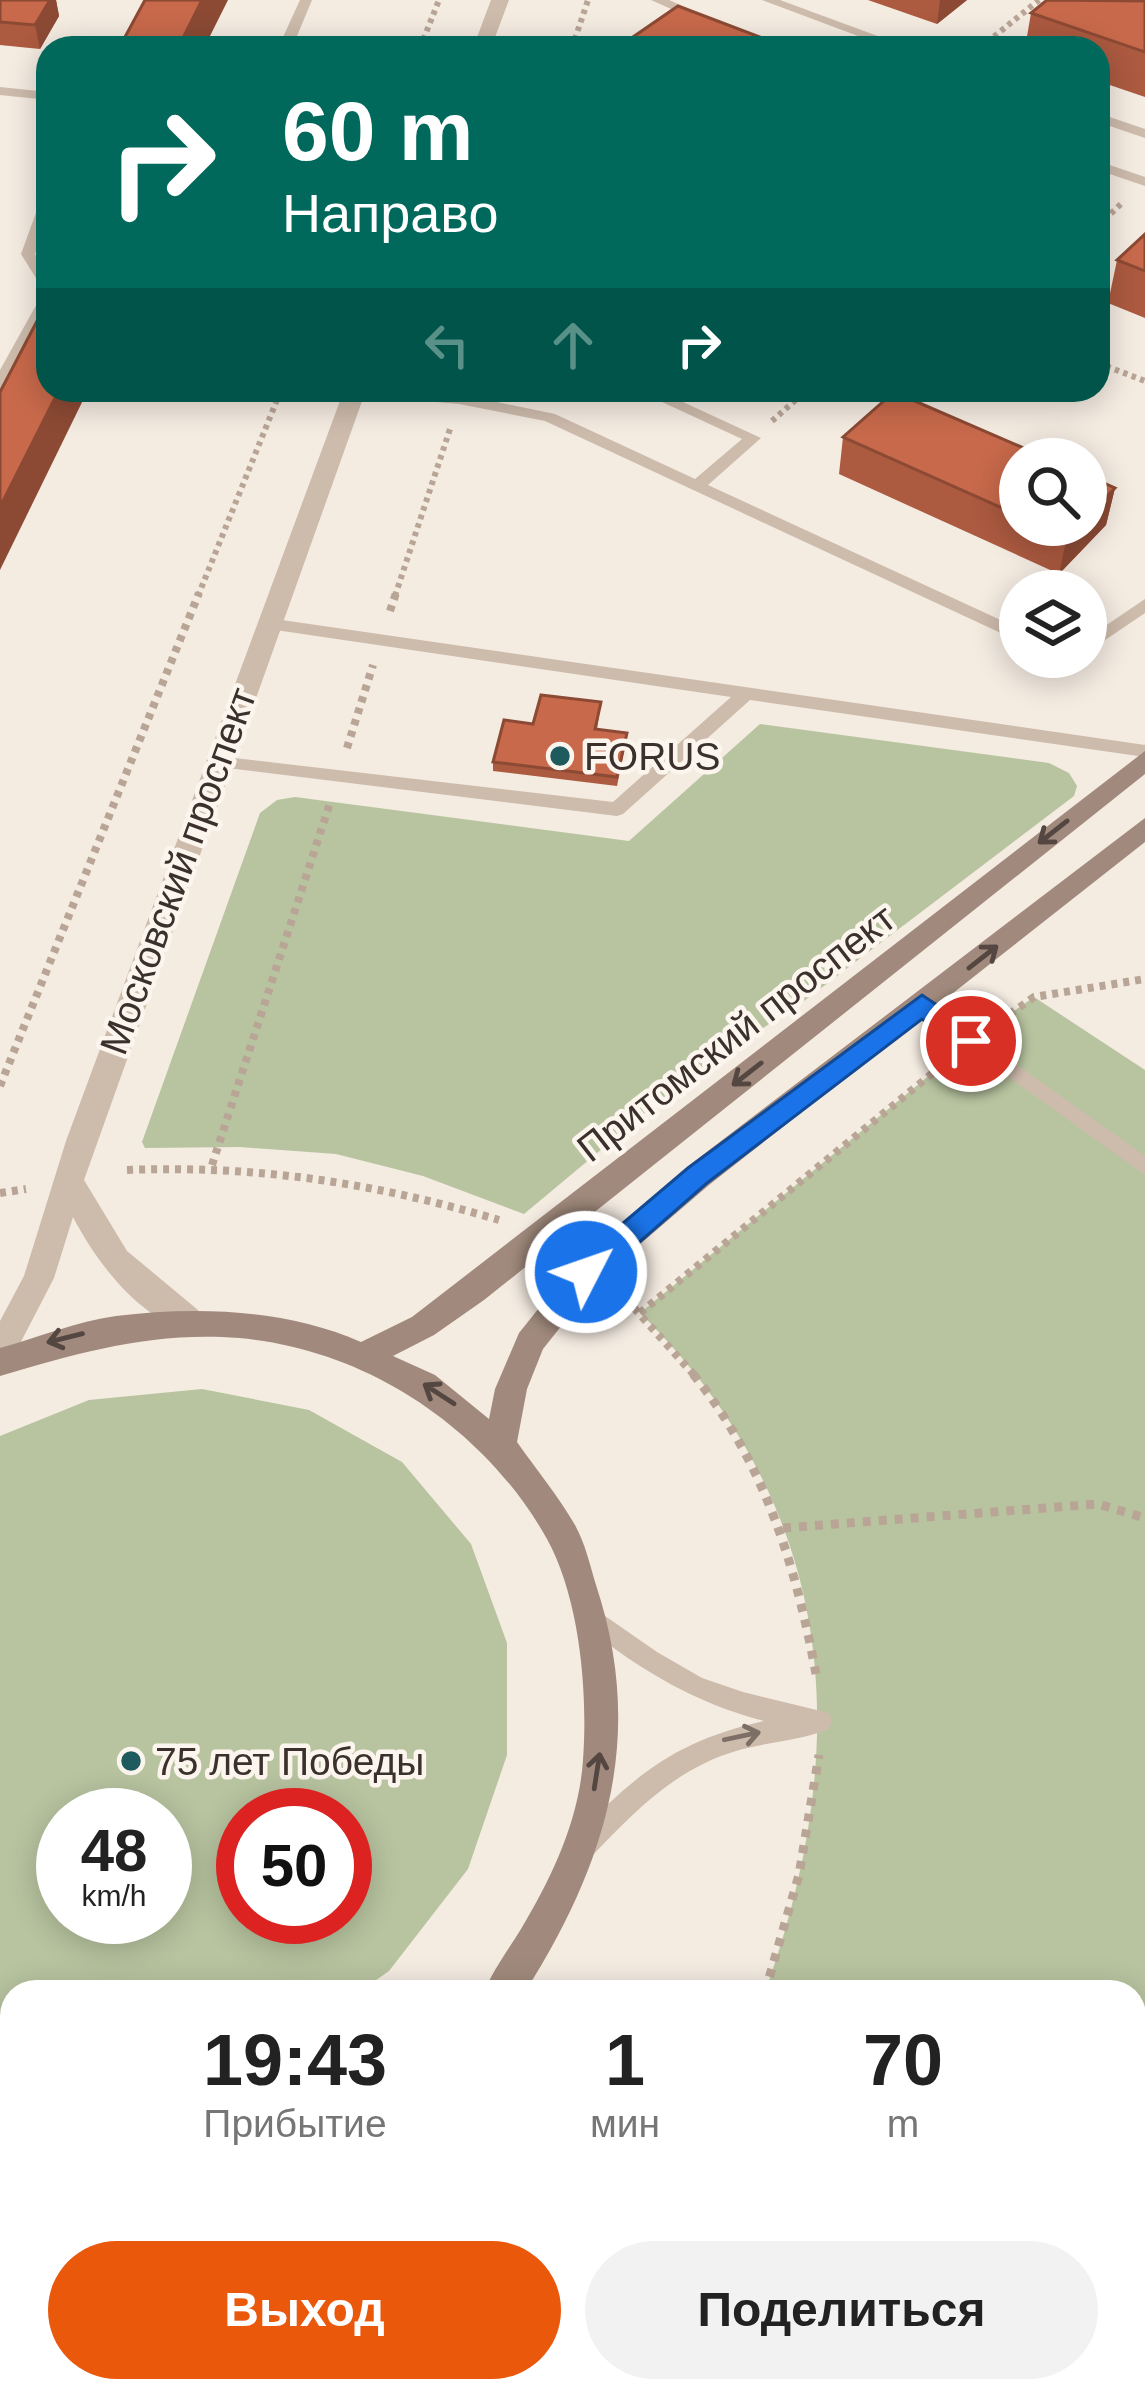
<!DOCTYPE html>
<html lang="ru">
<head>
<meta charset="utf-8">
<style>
  body { margin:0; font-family:Helvetica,sans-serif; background:#f2f2f2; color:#222; height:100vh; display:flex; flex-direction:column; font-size:45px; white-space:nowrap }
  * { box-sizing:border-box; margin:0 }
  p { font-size:39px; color:#767676 }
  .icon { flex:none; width:66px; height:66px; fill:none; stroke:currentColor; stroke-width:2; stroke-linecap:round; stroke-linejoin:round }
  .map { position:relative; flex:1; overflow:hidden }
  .details { position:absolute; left:0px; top:1980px; width:1146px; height:423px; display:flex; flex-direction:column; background:#fff; border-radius:36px 36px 0 0; box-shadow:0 6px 30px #0003 }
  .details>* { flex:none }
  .guide { position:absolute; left:36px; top:36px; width:1074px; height:366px; border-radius:36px; box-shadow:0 6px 30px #0003; background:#00695c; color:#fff; overflow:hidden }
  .controls { position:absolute; left:999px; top:438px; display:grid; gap:24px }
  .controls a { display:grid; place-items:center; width:108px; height:108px; border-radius:50%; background:#fff; box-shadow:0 6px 30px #0003; font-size:60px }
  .speed { position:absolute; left:36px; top:1788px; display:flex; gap:24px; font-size:60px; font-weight:700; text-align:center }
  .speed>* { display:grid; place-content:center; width:156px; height:156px; border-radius:50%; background:#fff; box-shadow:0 6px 30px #0003; line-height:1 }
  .speed small { font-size:30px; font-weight:400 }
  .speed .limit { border:18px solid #d22; background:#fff; color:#111 }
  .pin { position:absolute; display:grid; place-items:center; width:102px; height:102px; color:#fff; margin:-51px; border:6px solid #fff; border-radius:50%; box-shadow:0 3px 12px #0007 }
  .me { position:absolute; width:132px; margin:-66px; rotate:49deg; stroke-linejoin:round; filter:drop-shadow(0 0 9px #0008) }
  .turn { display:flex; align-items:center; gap:42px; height:252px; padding:0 48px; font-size:54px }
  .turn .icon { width:156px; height:156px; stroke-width:2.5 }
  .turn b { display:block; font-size:84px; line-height:102px }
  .lanes { display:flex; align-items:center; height:114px; padding:0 48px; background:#0003; justify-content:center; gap:60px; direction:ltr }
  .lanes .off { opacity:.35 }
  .eta { display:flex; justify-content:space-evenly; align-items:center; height:204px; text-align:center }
  .eta b { font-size:72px; font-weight:600; line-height:84px }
  .action { display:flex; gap:24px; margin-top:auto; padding:24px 48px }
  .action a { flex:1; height:138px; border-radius:72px; background:#ea580c; color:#fff; font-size:48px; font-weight:600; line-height:138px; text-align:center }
  .action a+a { background:#f2f2f2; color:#222 }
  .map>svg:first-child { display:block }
</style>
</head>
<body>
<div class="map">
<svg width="1145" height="2401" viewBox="0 0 1145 2401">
  <rect width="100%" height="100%" fill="#f4ebe1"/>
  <g fill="#b8c4a0" fill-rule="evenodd">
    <polygon points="760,724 1049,763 1069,773 1077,786 1074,796 804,1001 687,1078 524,1214 423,1176 336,1154 240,1147 145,1148 142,1142 260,813 277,800 295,797 629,841"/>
    <path d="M1034,997L1145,1070V2401H352L372,2391H1134V1992H765C855,1740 838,1508 640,1313L971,1041Z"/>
    <path d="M202,1389L309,1410L402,1462L471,1544L507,1643V1755L468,1869L389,1971L359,1992H12V2077L0,2072V1436L89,1400ZM63,1815H165V1917H63ZM243,1815H345V1917H243Z"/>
  </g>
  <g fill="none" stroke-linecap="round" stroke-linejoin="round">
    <g stroke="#b9a596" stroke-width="6" stroke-dasharray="4.5 4.5" stroke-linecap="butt">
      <polyline points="420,48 439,0"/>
      <polyline points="572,48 588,0"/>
      <polyline points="980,48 1039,0"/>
      <polyline points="1098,226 1123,202"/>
      <polyline points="1098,363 1145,381"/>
      <polyline points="772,421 807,390"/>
      <polyline points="198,596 281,390"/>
      <polyline points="395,596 451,426"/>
    </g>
    <g stroke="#b9a596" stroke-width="8" stroke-dasharray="6 6" stroke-linecap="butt">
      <polyline points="390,611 396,593"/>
      <polyline points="347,748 373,665"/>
      <polyline points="1000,1021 1034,997 1145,979"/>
      <polyline points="0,1086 199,593"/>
      <polyline points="212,1165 330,803"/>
      <path d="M127,1170C257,1165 375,1183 499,1220"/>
      <polyline points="0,1193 26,1189"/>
      <polyline points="626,1299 696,1377"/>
      <polyline points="640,1313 945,1063"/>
    </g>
    <g stroke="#b9a596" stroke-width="9" stroke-dasharray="8 8" stroke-linecap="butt">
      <path d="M693,1374C764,1461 796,1566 816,1674"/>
      <polyline points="783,1528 1098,1504 1145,1518"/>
      <polyline points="765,1992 799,1875 819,1755"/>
      <polyline points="1054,2391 1070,2401"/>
      <polyline points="352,2401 372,2391"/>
    </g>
    <g fill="#cdbbac" fill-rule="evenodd">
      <polygon points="300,0 312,0 292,48 278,48"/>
      <polygon points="651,0 669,0 707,17 696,20"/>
      <polygon points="762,0 780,0 910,48 890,48"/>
      <polygon points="0,87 48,92 48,100 0,95"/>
      <polygon points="1098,113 1145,129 1145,138 1098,122"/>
      <polygon points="1098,161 1145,177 1145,186 1098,170"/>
      <path d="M48,195V219L35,254C65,304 32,339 8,384L0,389V370L44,291L21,254L41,199Z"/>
      <polygon points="347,390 459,394 555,414 695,479 742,439 636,390 657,390 761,438 708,485 1020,629 1020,642 545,421 459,404 355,395"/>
      <polygon points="1145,599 1145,613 1086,653 1086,639"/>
      <polygon points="268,618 1145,745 1145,757 750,700 623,814 617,816 211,766 208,762 217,756 613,802 731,697 262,628 262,620"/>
      <polygon points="1056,657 1081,657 1072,663 1059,661"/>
      <polygon points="922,997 1145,1156 1145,1175 915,1010 912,1005 915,1000"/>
      <path d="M595,1609L657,1652L702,1678L743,1692L829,1713L832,1721L829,1729C799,1741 766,1742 736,1751C675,1769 634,1812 591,1857L582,1861L573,1857L569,1848L573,1839C635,1775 675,1741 764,1721C695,1703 642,1671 587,1628L583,1620L587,1612Z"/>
    </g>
    <g fill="#cdbbac" fill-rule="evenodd">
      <polygon points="491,0 509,0 491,48 473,48"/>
      <path d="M344,390H366L84,1180L127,1251L198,1310L203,1319L198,1328L187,1332C136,1314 97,1263 73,1217L54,1278L11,1361L0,1365V1321L24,1276L66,1141Z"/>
    </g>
    <g fill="#a18a7d" fill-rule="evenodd">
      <path d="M1145,751V774L484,1300L434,1335L393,1356L435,1375L489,1419L495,1389L519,1333L575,1263L687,1167L1145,818V842L709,1185L597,1281L543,1349L527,1389L517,1442C536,1469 558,1496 575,1525C585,1543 590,1565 596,1585C646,1736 607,1862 525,1992H484C493,1970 508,1950 521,1929C551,1879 579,1821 583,1760C588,1693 580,1599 547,1539C482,1423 356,1342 222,1337C144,1334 74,1354 0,1376V1348C37,1338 77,1321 116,1316C196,1306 287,1309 361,1342L412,1317Z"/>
      <polygon points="0,2173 12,2175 12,2215 0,2213"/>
      <polygon points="103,2391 179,2391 177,2401 105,2401"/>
    </g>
  </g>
  <g fill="#ac5a40">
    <polygon points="0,0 56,0 59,16 40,49 0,45"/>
    <polygon points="868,0 967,0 937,24"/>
    <polygon points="1145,1 1145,97 1098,81 1098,48 1025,48 1031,13"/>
    <polygon points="633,37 789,48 632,48"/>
    <polygon points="48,180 48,240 46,240 38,199"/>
    <polygon points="1145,234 1145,318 1108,303 1117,260"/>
    <polygon points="843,437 1020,459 1020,525 1086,525 1115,488 1106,525 1059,574 839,474"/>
    <polygon points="601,702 597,729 626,742 617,786 493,771 493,762 533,724"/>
  </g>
  <g fill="#8c4a34">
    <polygon points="50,0 56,0 59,16 40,49 35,25"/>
    <polygon points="202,0 228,0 204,48 178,48"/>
    <polygon points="940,0 967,0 937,24"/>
    <polygon points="59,390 88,390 0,570 0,507"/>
    <polygon points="1115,488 1106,525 1059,574 1067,537 1079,525 1086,525 1086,518"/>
  </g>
  <g fill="#c8694b" stroke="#8c4a34" stroke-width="3">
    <polygon points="0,0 50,0 35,25 0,22"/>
    <polygon points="145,0 202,0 178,48 119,48"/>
    <polygon points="1047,0 1145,1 1145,52 1031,13"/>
    <polygon points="678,6 789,48 660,48 633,37"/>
    <polygon points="48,180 48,200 38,199"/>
    <polygon points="1145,234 1145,271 1117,260"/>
    <polygon points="48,300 48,390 59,390 0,507 0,392"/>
    <polygon points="894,392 1049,459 1020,459 1020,516 843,437"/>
    <polygon points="1086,475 1115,488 1086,518"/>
    <polygon points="1040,525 1079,525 1067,537"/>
    <polygon points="541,695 601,702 595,729 627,733 617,777 493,762 504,720 533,724"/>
  </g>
  <defs><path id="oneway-shaft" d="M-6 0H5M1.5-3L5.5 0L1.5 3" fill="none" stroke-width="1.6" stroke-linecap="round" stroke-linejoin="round" transform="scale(3)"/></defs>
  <g stroke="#544640">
    <use href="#oneway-shaft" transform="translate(1053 832) rotate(142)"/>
    <use href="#oneway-shaft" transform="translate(983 957) rotate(-38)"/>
    <use href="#oneway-shaft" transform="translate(747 1074) rotate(142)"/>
    <use href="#oneway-shaft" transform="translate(65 1338) rotate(166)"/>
    <use href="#oneway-shaft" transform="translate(439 1394) rotate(-147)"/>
    <use href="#oneway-shaft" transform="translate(597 1771) rotate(-81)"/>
  </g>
  <use stroke="#7d6f65" href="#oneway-shaft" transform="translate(742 1736) rotate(-12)"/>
  <polygon fill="#1a73e8" stroke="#114b97" stroke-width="3" points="922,995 980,1034 984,1041 980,1048 962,1048 922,1019 707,1183 596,1280 576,1280 572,1272 576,1263 688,1168"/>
  <g fill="#1f5a5e" stroke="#fbf5ee" stroke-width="4.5">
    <circle cx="560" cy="756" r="12"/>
    <circle cx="131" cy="1761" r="12"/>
  </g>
  <g text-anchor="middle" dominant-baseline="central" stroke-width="9" stroke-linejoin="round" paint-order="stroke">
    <g font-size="39" fill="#3b302b" stroke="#fbf5ee" text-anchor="start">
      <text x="584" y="756">FORUS</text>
      <text x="155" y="1761">75 лет Победы</text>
    </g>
    <g font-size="39" fill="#3b302b" stroke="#fbf5ee">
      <text transform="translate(178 871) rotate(-70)">Московский проспект</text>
      <text transform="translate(736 1033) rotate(-38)">Притомский проспект</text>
    </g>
  </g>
</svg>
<div class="controls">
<a><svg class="icon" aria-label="search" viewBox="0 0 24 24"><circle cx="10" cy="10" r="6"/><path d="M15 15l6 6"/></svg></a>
<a><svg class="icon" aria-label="layers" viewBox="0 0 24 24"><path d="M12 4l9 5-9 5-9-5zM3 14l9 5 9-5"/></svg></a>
</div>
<div class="speed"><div>48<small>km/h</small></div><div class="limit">50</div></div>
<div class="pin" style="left:971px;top:1041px;background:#d93025"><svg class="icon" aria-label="arrive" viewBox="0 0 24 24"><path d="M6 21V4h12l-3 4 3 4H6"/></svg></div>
<svg class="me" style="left:586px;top:1272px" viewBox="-20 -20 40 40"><circle r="17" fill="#1a73e8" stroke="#fff" stroke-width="3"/><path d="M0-11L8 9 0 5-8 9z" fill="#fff"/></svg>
<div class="guide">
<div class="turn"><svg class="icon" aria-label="right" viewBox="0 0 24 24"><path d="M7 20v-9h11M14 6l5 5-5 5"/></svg><div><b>60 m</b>Направо</div></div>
<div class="lanes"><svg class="icon off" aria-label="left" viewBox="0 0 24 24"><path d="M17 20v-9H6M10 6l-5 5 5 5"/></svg><svg class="icon off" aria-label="ahead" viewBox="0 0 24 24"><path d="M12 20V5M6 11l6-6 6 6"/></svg><svg class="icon" aria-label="right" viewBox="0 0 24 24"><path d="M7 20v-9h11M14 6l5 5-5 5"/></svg></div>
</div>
<section class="details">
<div class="eta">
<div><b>19:43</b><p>Прибытие</p></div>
<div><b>1</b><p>мин</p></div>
<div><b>70</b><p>m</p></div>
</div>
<div class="action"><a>Выход</a><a>Поделиться</a></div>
</section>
</div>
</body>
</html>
